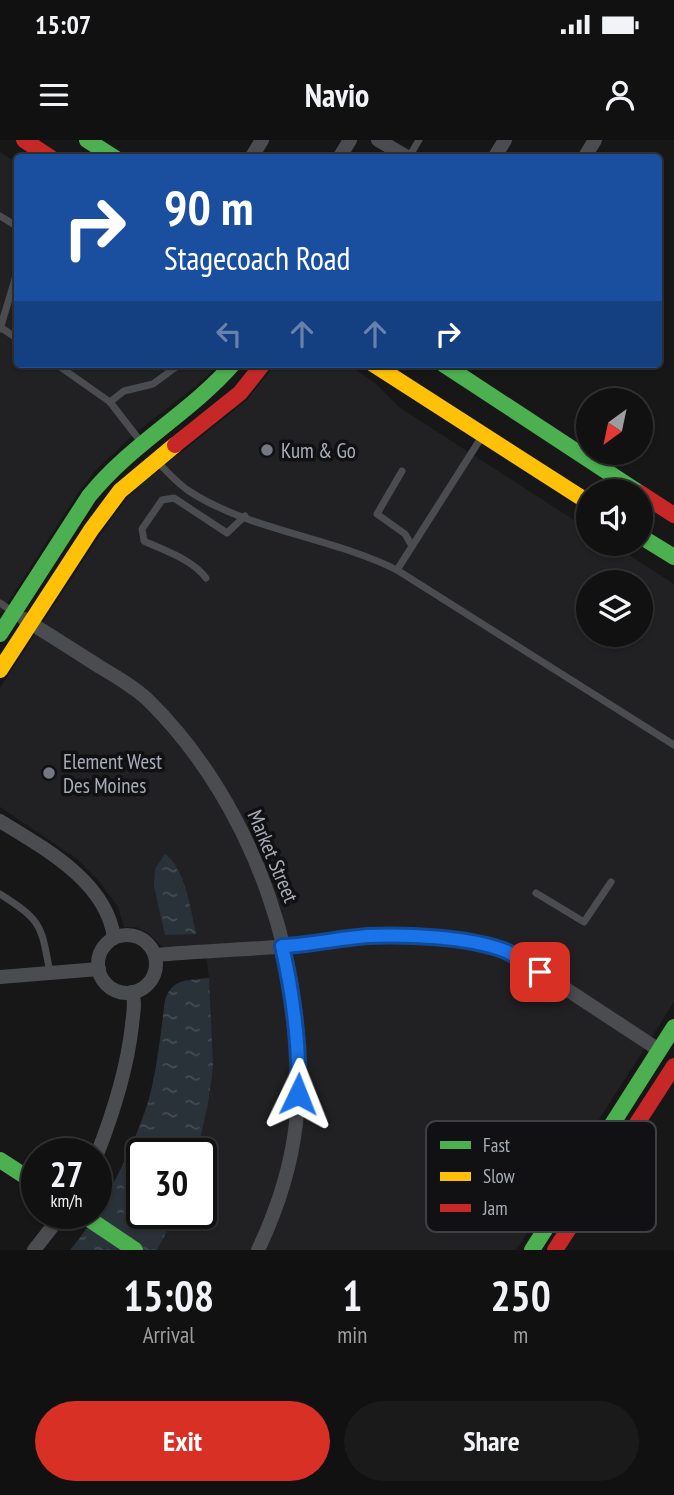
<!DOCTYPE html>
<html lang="en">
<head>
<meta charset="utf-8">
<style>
  body { margin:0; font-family:"PT Sans Narrow",sans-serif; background:#1a1a1a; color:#f1f3f6; height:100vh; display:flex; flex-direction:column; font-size:26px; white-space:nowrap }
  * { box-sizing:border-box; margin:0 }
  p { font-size:23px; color:#9c9d9f }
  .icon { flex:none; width:38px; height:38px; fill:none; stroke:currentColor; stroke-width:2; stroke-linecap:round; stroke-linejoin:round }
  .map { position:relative; height:1110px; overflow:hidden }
  .details { display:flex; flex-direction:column; background:#111; flex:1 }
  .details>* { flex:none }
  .guide { position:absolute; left:14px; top:14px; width:648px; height:214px; border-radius:7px; box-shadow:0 2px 5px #0004,0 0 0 2px #303131; background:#1a4fa0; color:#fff; overflow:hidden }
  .needle { width:46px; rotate:213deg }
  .buttons { position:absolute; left:576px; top:248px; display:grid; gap:14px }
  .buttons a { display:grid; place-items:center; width:77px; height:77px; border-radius:50%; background:#111; box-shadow:0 2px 5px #0004,0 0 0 2px #303131; font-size:35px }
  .speed { position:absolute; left:21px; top:998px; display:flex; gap:14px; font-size:35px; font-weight:700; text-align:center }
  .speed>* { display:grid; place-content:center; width:91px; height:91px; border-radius:50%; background:#111; box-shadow:0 2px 5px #0004,0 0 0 2px #303131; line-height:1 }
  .speed small { font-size:18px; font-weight:400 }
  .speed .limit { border:4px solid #111; border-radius:10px; background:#fff; color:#111 }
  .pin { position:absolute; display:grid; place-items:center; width:60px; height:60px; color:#fff; margin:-30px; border-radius:14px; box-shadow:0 4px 10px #0006 }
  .me { position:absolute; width:77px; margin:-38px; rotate:2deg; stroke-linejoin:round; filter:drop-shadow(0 0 5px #0008) }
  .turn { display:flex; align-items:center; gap:24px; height:147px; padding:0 35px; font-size:32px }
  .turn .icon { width:91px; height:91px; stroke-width:2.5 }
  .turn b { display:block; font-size:49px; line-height:60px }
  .lanes { display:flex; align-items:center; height:66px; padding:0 35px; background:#0003; justify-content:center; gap:35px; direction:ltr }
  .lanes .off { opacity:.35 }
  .eta { display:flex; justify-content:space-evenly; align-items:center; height:119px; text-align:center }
  .eta b { font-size:42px; font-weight:800; line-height:49px }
  .action { display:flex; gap:14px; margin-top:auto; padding:14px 35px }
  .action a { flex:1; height:80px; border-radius:42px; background:#d93025; color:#fff; font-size:28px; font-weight:800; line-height:80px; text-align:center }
  .action a+a { background:#1a1a1a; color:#f1f3f6 }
  .status { display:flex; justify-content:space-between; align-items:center; height:49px; padding:0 35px; background:#111; direction:ltr }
  .status svg { height:19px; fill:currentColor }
  header { display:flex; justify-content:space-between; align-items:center; height:91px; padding:0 35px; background:#111; font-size:32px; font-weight:800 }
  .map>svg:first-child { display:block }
</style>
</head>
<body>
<div class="status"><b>15:07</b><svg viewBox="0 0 49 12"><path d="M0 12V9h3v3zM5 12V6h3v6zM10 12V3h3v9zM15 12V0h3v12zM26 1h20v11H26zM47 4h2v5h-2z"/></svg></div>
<header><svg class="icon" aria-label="menu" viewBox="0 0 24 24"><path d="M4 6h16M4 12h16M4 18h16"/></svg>Navio<svg class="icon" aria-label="person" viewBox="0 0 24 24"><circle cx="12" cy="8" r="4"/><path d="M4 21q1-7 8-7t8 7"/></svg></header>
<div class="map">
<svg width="674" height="1110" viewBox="0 0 674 1110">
  <defs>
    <pattern id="water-ripples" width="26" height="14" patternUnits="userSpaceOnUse" patternTransform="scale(1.75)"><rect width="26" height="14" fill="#2a3239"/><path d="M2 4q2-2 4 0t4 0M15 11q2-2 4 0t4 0" fill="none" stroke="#464d54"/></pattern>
  </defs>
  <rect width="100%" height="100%" fill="#171717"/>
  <g fill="#212124" fill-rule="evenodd">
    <polygon points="0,12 17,23 18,224 220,224 196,246 134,294 94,332 80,350 0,475"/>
    <path d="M275,224H347L375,243L399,267L588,389V404H612L674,444V862L516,1110H157L177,1073H201V1013H197L208,964L209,838L205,806L165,809L148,793L136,787H124L118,767L98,740L77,719L0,667V548L100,395L127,358L145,341L247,260ZM588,443H640V495H588Z"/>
  </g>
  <g fill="url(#water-ripples)">
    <path d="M165,714C185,727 191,771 196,794L165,795L154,746L155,729Z"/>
    <path d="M209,838L213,926L208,964L197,1013H142V1073H177L157,1110H70C101,1075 134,1007 148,962C157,932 161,890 165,860C173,837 188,841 209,838Z"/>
  </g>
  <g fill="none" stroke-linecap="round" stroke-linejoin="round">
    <g stroke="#4b4c50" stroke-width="7">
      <polyline points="409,17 419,0"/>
      <polyline points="0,76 18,87"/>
      <polyline points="0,187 18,199"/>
      <polyline points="0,189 18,129"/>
      <polyline points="56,224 110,262 141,302"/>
      <polyline points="110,262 124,251 153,244 180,224"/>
      <path d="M157,321C167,332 177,343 189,351C248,390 334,398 397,430L674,605"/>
      <polyline points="402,331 377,374 405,394 412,406"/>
      <polyline points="397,430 481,298"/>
      <path d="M206,438C192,419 165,411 144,401L142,389L162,360L174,358L227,393L245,376"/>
      <polyline points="0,463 13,472"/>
      <polyline points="536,753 584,782 611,742"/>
      <path d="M0,754C42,781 41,784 50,833"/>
    </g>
    <g stroke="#4b4c50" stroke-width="14">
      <polyline points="378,0 409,18"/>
      <polyline points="251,18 262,0"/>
      <polyline points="339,18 350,0"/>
      <polyline points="494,18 505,0"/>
      <polyline points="584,18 595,0"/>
      <path d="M24,479C50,495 75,511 100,527C117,537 134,547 148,560C255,665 313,835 296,983C291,1028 277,1070 258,1110"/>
      <path d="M0,681C44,708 107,742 114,798"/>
      <circle cx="127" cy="824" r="29"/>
      <path d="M155,815C205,811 255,809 304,805C325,803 346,798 368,796C410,793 482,797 519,818L659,910"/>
      <polyline points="0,837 99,829"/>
      <path d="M96,1017C113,974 127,931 132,885C133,874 136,862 132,852"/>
      <polyline points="34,1110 63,1073"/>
    </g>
    <g stroke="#4caf50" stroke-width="16">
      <polyline points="87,0 115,18"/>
      <polyline points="443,224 638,352"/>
      <polyline points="640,396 674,417"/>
      <path d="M0,494L89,356C132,303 189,274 233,224"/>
      <polyline points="0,1020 37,1044"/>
      <polyline points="80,1073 135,1110"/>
      <polyline points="532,1110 674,887"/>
    </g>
    <g stroke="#ffc107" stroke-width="16">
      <polyline points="373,224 588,362"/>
      <polyline points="0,530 91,390 120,351 175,305"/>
    </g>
    <g stroke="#c62828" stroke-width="16">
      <polyline points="24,0 51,18"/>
      <polyline points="175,305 240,253 263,224"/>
      <polyline points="640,353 674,375"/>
      <polyline points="555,1110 674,926"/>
    </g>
  </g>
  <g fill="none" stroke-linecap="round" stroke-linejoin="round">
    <g stroke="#114b97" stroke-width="18">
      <path id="route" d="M298,954C300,904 293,855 282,806C311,805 339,798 368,796C405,794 468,797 503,810C516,815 528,824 540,832"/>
    </g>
    <use href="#route" stroke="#1a73e8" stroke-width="12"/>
  </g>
  <g fill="#757880" stroke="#111113" stroke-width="2.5">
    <circle cx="267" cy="310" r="7"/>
    <circle cx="49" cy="633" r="7"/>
  </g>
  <g text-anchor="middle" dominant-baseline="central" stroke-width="7" stroke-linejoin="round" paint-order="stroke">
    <g font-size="21" fill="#a8adb8" stroke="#111113" text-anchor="start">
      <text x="281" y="310">Kum &amp; Go</text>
      <text x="63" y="621">Element West<tspan x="63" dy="24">Des Moines</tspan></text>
    </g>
    <g font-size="21" fill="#a8adb8" stroke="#111113">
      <text transform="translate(273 716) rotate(67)">Market Street</text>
    </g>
  </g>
  <rect x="426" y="981" width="230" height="111" rx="10" fill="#111113" stroke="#3e4045" stroke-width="2"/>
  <rect x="440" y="1001" width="31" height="8" fill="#4caf50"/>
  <rect x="440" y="1032" width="31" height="9" fill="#ffc107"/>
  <rect x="440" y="1064" width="31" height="8" fill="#c62828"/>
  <g font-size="19" fill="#a8adb8">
    <text x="483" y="1012">Fast</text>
    <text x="483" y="1043">Slow</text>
    <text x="483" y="1075">Jam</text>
  </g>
</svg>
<div class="buttons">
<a><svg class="needle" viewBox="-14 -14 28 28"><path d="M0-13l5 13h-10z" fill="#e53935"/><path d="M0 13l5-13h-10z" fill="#9c9d9f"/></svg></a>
<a><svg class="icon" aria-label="sound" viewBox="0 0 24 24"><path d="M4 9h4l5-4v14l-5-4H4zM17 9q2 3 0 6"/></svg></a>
<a><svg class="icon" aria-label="layers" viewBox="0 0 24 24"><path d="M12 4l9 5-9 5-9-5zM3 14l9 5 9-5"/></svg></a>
</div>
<div class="speed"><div>27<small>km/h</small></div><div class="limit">30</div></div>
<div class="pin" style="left:540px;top:832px;background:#d93025"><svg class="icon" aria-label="arrive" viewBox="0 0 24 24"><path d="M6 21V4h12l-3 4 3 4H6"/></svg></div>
<svg class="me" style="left:298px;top:954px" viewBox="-20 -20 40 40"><path d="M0-17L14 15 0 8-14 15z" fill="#1a73e8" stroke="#fff" stroke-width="4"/></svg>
<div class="guide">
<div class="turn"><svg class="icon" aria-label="right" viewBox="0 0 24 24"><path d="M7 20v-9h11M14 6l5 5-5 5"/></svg><div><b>90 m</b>Stagecoach Road</div></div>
<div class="lanes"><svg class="icon off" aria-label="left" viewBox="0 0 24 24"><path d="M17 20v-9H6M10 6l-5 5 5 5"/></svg><svg class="icon off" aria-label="ahead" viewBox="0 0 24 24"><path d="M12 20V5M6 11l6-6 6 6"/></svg><svg class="icon off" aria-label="ahead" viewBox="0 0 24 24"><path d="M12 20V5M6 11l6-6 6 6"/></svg><svg class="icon" aria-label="right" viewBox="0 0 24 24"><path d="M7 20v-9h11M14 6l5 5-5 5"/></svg></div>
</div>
</div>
<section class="details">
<div class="eta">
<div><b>15:08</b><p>Arrival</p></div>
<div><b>1</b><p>min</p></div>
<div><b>250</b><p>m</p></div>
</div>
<div class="action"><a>Exit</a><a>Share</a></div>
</section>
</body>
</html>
